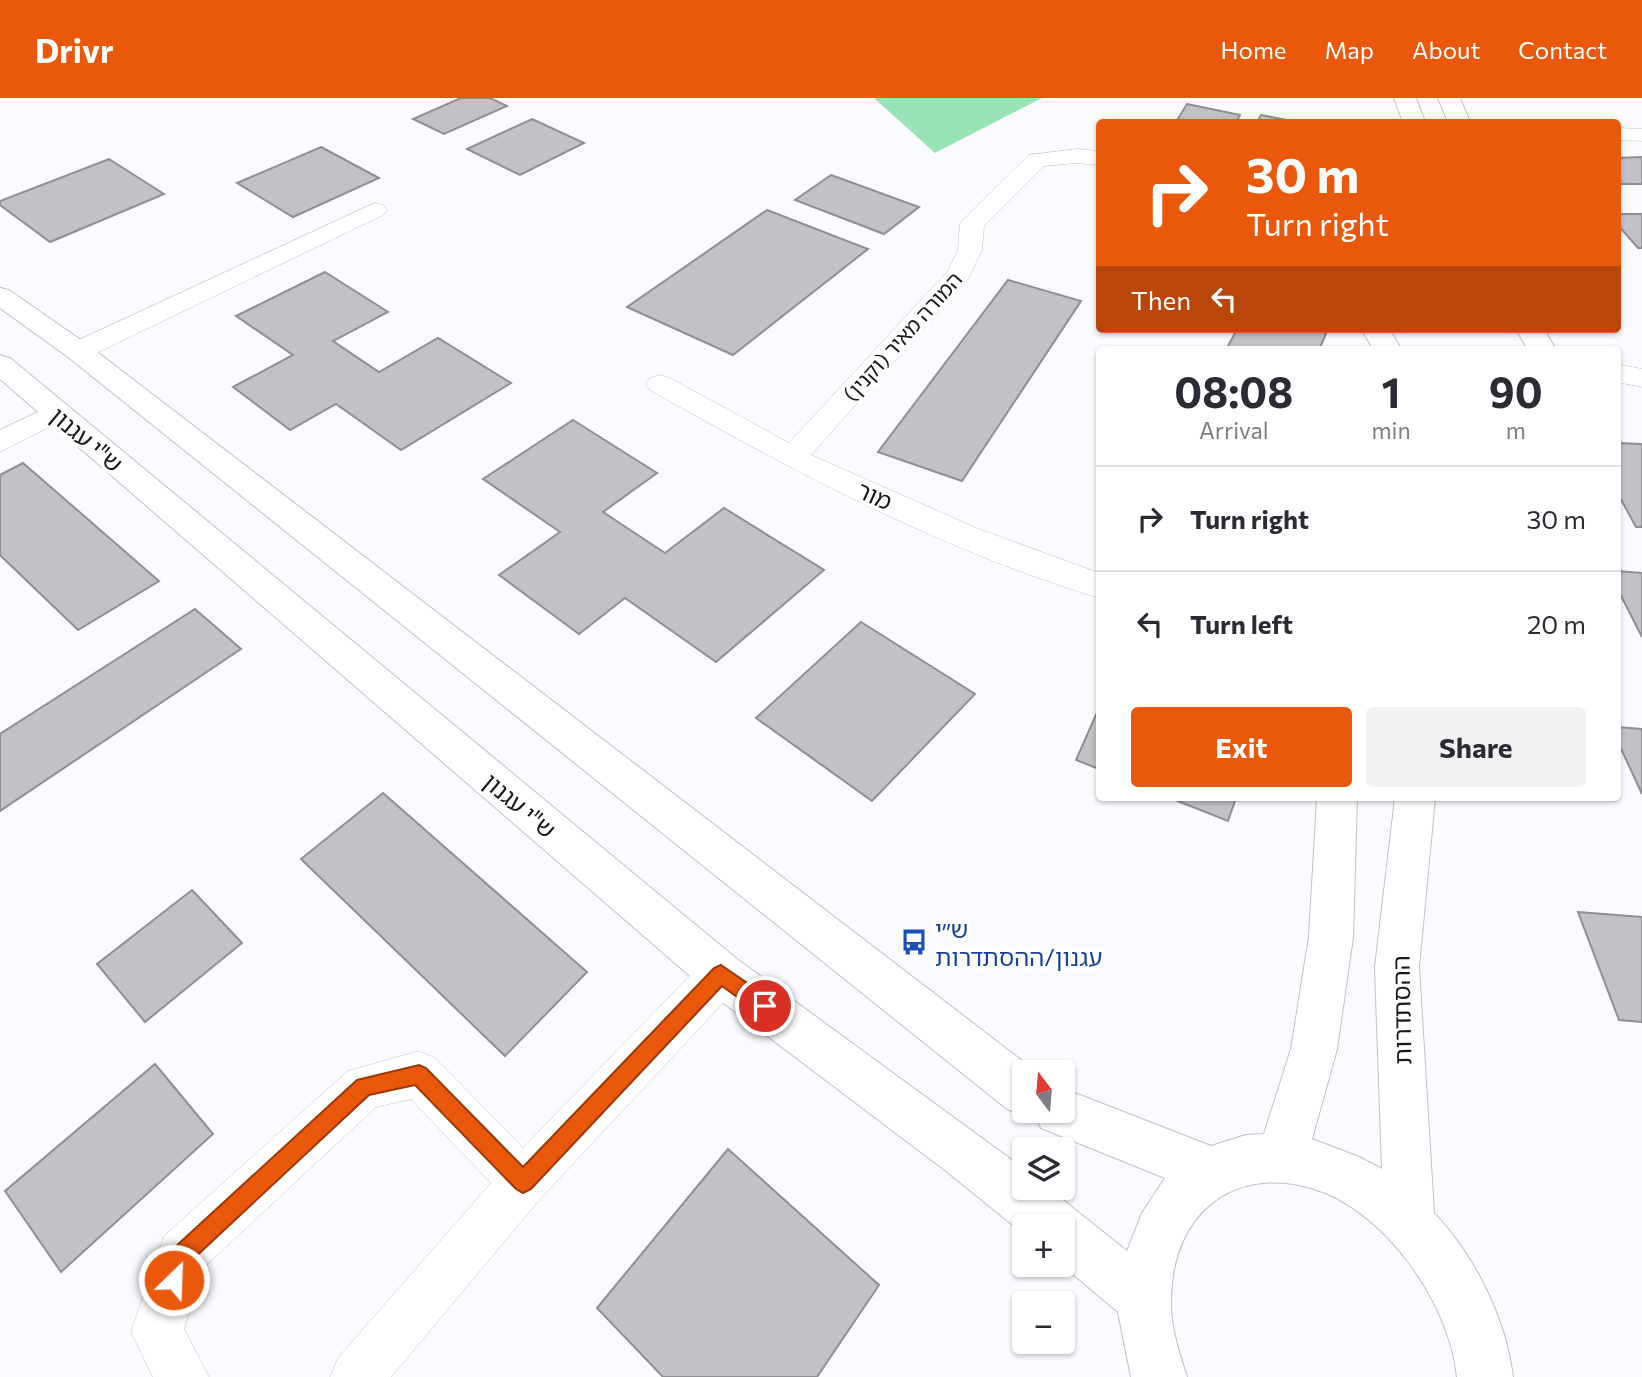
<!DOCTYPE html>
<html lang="en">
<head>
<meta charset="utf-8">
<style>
  body { margin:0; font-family:Commissioner,"Noto Sans Hebrew",sans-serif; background:#f2f2f3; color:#2b2b33; height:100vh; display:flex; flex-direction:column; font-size:26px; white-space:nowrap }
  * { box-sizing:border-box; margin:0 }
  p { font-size:23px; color:#7c7c81 }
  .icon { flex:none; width:38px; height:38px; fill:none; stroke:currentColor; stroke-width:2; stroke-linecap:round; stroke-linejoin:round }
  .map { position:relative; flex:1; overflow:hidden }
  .side { position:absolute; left:1096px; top:248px; width:525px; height:455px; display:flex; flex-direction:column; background:#fff; border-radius:7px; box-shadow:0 2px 5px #0004 }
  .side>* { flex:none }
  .guide { position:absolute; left:1096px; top:21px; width:525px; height:214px; border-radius:7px; box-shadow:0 2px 5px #0004; background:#ea580c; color:#fff; overflow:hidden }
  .needle { width:46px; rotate:344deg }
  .controls { position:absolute; left:1012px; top:962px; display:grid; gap:14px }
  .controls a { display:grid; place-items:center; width:63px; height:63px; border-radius:7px; background:#fff; box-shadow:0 2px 5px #0004; font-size:35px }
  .pin { position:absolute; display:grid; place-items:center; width:60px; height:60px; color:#fff; margin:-30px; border:4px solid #fff; border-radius:50%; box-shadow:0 2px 7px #0007 }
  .me { position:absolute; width:77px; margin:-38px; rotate:24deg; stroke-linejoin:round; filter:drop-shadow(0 0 5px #0008) }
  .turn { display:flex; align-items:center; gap:24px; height:147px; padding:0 35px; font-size:32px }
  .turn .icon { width:91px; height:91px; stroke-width:2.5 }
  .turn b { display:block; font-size:49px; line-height:60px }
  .then { display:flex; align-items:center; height:66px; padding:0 35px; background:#0003; gap:14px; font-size:26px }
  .eta { display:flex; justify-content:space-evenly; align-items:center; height:119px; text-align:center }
  .eta b { font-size:42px; font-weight:700; line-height:49px }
  .cta { display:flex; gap:14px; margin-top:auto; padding:14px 35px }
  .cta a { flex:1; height:80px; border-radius:7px; background:#ea580c; color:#fff; font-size:28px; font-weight:700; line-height:80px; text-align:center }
  .cta a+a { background:#f2f2f3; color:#2b2b33 }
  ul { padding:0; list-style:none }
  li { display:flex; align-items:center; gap:21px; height:105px; padding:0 35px; border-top:2px solid #e1e1e2 }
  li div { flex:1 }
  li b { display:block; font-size:26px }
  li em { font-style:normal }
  header { display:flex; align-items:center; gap:42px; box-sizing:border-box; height:98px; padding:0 35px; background:#ea580c; color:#fff }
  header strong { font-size:33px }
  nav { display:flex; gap:38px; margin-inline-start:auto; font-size:24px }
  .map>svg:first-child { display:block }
</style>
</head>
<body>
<header>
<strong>Drivr</strong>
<nav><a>Home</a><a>Map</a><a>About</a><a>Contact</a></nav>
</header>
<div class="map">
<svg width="1642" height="1279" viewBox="0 0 1642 1279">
  <rect width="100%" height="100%" fill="#f9fbff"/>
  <polygon fill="#98e4b6" points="874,0 1042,0 935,55"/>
  <g fill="#c0c2c6" stroke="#8e9094" stroke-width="2">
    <polygon points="461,0 490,0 507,8 444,36 413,21"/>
    <polygon points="1187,6 1240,17 1236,24 1176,24"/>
    <polygon points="1261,17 1298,24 1257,24"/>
    <polygon points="532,21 584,45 520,77 467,51"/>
    <polygon points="321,49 379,80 293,119 237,85"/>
    <polygon points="1642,59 1642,86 1617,86 1617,60"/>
    <polygon points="109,61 164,96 50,144 0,107 0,103"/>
    <polygon points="831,77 919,109 884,136 795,102"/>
    <polygon points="767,112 868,151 733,257 627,209"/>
    <polygon points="1617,116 1642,116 1642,150 1638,150 1617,126"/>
    <polygon points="325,174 388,214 333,243 379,274 438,240 511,285 401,352 336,306 290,332 233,289 293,257 236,218"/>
    <polygon points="1008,182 1081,203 962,383 878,354"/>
    <polygon points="1237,231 1328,231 1319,252 1226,252"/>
    <polygon points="573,322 657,375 603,414 665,455 724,410 824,472 716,564 625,500 579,536 499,477 560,434 483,381"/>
    <polygon points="1617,345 1642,346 1642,429 1636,429 1617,394"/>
    <polygon points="23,365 159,483 78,532 0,457 0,377"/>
    <polygon points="1617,473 1642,475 1642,539 1617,490"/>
    <polygon points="195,511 241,551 0,713 0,636"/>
    <polygon points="861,524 975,596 872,703 756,620"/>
    <polygon points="1099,610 1099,671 1076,662"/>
    <polygon points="1617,629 1642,631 1642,696 1617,642"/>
    <polygon points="383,695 587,874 505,958 301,761"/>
    <polygon points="1170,700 1236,700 1228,723"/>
    <polygon points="192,792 242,845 145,924 97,866"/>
    <polygon points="1578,814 1642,819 1642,924 1619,922"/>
    <polygon points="155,966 213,1036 61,1174 5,1093"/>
    <polygon points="728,1051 879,1187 817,1279 663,1279 597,1210"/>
  </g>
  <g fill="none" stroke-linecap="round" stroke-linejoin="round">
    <g stroke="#c1c2c6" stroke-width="1">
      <g id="minor">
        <polygon points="1617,30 1642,31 1642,43 1617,42"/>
        <path d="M1077,51L1099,53V67L1077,65L1044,68L984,128L982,152L968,181L811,357L976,430L1099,475V500C941,452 793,373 650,292L646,286L650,280L660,277L670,280L789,345L948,173L958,152L960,126L964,121L1029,57Z"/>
        <polygon points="375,105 383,107 387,112 383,117 88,259 68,259 65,253 68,247"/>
        <polygon points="1617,266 1642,271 1642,289 1617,284"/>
        <polygon points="55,306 65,309 69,315 65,321 0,354 0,332"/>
        <polygon points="721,855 736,861 742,876 736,891 540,1101 391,1279 330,1279 338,1260 491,1085 411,1001 376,1009 202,1171 184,1231 209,1279 153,1279 131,1234 164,1138 348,973 419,953 435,960 523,1050 706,861"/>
      </g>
    </g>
    <g stroke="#c1c2c6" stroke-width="2">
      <g id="tertiary">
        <polygon points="1394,0 1416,0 1425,24 1403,24"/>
        <polygon points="1438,0 1460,0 1470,24 1448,24"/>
        <path d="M0,190L9,192L88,247L1038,975H1024V1013H1062V990L1211,1048L1246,1037L1264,1036L1291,951L1309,839L1317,700H1357L1353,839L1337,951L1312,1041L1359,1059L1382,1071L1375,869L1395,700H1435L1419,869L1434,1115C1475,1158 1506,1221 1513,1279H1457C1450,1206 1385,1111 1311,1090C1229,1067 1172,1119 1171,1201C1170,1228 1179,1254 1187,1279H1131L1118,1214L1062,1167V1129H1024V1136L946,1073L705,891L0,281V257L10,260L737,861L1024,1071V1090H1048L1127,1153L1142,1115L1165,1080L1041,1030L1034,1014L1024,1018L1007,1011L68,259L0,210Z"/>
        <polygon points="1361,231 1389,231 1402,252 1374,252"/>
        <polygon points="1516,231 1544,231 1556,252 1528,252"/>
      </g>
    </g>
    <use href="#minor" fill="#fff" fill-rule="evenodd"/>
    <use href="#tertiary" fill="#fff" fill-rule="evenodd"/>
  </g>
  <polygon fill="#ea580c" stroke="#983908" stroke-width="2" points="721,867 772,902 775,908 772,915 765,918 759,915 722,888 531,1091 523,1095 516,1091 415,987 369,997 191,1163 182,1190 174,1193 166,1190 163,1182 175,1149 357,982 419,967 426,970 523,1069 714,870"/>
  <defs>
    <g id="bus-bare" transform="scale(2.1)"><path d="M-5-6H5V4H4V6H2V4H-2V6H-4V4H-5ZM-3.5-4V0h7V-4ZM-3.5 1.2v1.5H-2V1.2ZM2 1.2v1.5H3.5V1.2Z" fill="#1a4fb4" stroke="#fff" stroke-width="2.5" paint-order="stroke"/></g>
  </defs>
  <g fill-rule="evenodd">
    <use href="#bus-bare" x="914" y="844"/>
  </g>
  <g text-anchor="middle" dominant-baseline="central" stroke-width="7" stroke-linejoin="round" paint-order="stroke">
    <g font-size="21" fill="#18181a" stroke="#fff">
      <text transform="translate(902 238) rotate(-48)">המורה מאיר (וקנין)</text>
    </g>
    <g font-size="24" fill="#18181a" stroke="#fff">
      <text transform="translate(87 341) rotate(40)">ש"י עגנון</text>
      <text transform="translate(875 397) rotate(24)">מור</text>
      <text transform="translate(520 707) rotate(40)">ש"י עגנון</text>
      <text transform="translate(1401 912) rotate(-91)">ההסתדרות</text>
    </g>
    <g font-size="24" fill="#164399" stroke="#fff" text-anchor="start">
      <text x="935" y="830">ש״י<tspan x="935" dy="28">עגנון/ההסתדרות</tspan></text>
    </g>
  </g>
</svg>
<div class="controls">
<a><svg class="needle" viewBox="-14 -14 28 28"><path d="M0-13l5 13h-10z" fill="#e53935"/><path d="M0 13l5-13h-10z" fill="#7c7c81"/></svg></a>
<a><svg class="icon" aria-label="layers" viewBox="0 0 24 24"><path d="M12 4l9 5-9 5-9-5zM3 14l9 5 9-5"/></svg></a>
<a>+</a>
<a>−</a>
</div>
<div class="pin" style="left:765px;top:908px;background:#d93025"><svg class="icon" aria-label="arrive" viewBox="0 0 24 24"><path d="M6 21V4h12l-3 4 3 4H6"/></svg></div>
<svg class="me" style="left:174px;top:1182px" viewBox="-20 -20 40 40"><circle r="17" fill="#ea580c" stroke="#fff" stroke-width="3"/><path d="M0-11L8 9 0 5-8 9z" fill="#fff"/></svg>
<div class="guide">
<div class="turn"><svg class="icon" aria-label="right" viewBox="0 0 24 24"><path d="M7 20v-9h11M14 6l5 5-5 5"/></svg><div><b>30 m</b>Turn right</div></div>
<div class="then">Then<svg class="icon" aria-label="left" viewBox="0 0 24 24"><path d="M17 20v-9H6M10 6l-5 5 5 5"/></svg></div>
</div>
<section class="side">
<div class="eta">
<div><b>08:08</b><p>Arrival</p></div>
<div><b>1</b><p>min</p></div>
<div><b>90</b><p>m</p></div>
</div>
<ul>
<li><svg class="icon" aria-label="right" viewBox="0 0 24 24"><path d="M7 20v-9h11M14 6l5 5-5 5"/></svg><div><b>Turn right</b></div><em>30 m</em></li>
<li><svg class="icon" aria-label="left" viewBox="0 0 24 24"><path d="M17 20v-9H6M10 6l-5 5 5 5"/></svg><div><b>Turn left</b></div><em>20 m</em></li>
</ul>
<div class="cta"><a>Exit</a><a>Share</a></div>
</section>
</div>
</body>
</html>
